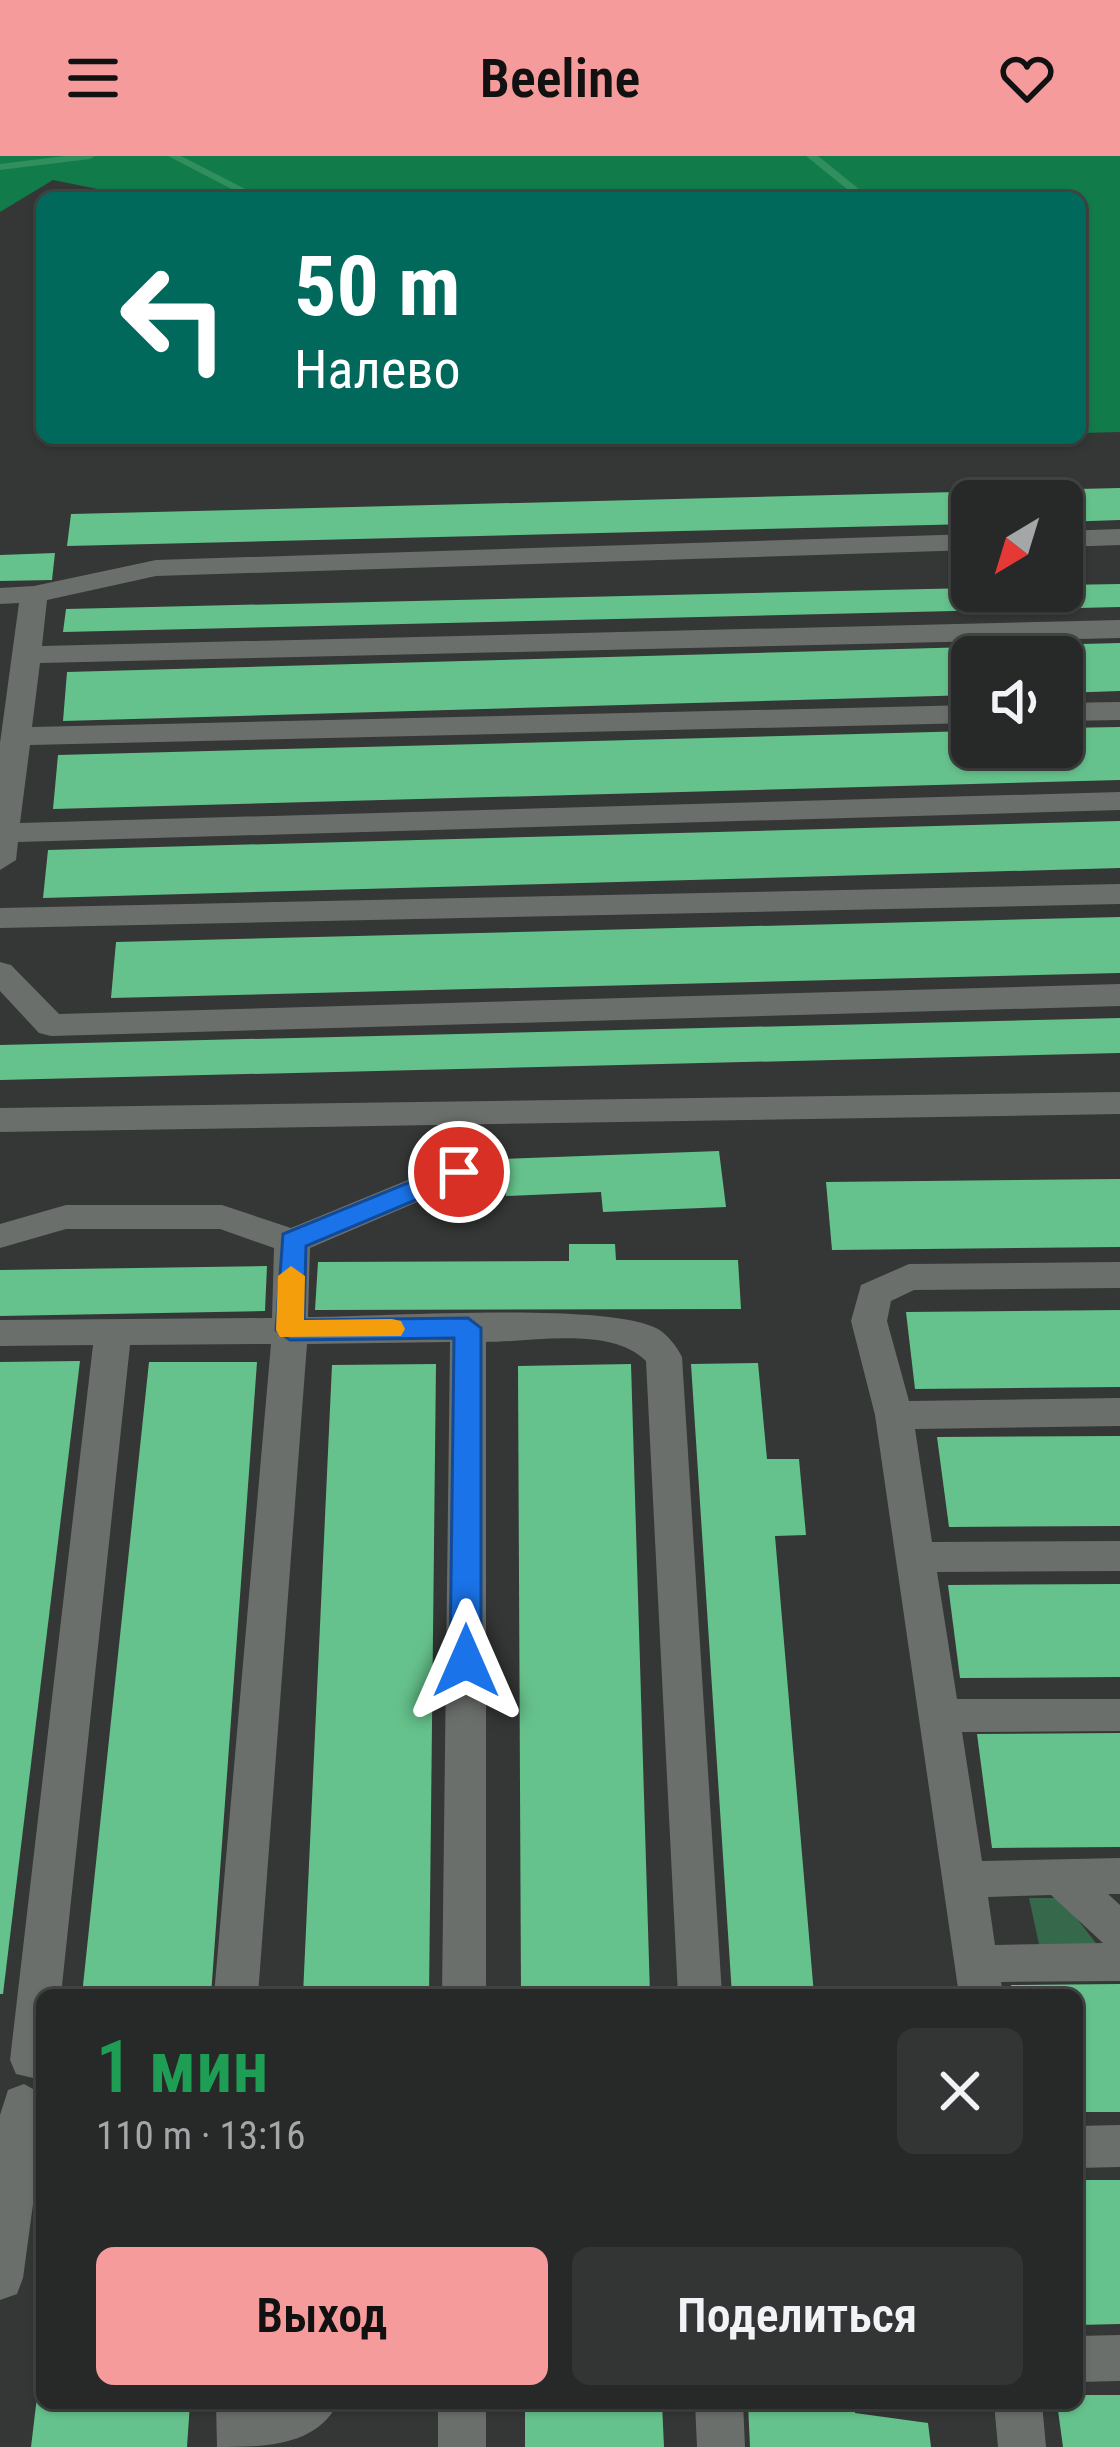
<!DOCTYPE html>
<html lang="ru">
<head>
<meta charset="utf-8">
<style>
  body { margin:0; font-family:"Roboto Condensed",sans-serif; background:#333534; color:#f1f3f6; height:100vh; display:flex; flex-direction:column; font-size:45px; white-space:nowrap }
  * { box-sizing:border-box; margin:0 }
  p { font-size:39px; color:#a4a6a8 }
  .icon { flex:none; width:66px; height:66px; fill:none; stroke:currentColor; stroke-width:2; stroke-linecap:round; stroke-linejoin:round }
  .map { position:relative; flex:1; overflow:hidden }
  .details { position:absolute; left:36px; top:1833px; width:1047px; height:420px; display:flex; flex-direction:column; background:#272928; border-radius:18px; box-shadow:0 3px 9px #0004,0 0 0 3px #434545 }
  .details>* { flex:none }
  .top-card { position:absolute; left:36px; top:36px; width:1050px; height:252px; border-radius:18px; box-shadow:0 3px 9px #0004,0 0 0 3px #434545; background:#00695c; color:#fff; overflow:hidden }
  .needle { width:78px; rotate:218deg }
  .buttons { position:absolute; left:951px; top:324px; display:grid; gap:24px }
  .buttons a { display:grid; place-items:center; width:132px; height:132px; border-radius:18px; background:#272928; box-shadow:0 3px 9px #0004,0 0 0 3px #434545; font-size:60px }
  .pin { position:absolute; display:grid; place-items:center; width:102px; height:102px; color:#fff; margin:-51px; border:6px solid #fff; border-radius:50%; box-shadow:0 3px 12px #0007 }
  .me { position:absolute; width:132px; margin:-66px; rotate:0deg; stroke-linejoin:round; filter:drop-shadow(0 0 9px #0008) }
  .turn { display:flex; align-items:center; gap:42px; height:252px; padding:0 60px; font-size:54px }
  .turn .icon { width:156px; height:156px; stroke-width:2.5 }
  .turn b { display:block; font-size:84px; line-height:102px }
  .round { display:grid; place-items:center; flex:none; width:126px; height:126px; border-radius:18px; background:#333534 }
  .headline { display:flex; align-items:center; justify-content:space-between; height:204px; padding:0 60px }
  h1 { font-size:72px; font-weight:600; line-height:90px; color:#1e9e55 }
  .cta { display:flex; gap:24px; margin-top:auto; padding:24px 60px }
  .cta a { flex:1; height:138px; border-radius:18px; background:#f59b9b; color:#111; font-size:48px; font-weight:600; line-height:138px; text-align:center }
  .cta a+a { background:#333534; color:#f1f3f6 }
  header { display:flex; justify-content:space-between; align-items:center; height:156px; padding:0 60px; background:#f59b9b; color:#111; font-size:54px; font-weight:600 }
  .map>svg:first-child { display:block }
</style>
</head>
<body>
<header><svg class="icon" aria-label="menu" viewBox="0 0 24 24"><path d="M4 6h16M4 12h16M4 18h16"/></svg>Beeline<svg class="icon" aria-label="heart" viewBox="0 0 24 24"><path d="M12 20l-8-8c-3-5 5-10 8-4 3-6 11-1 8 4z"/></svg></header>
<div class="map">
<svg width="1120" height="2291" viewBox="0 0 1120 2291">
  <rect width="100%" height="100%" fill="#343735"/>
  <polygon fill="#36694b" points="1029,1742 1061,1742 1102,1795 1040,1793"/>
  <polygon fill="#127b4a" points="0,0 1120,0 1120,276 1080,277 1080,42 142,42 53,24 0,56"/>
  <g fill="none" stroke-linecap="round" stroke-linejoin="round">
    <g fill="#308f5c" fill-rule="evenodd">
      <polygon points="64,0 95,0 90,3 0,14 0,8"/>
      <polygon points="168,0 181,0 263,42 249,42"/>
      <polygon points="806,0 818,0 870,42 858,42"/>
    </g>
  </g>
  <g fill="#66c28c">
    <polygon points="1120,332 1120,364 1062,366 1062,345 972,345 972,368 67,390 71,358"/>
    <polygon points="55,397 52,424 0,425 0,399"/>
    <polygon points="1120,428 1120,451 63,476 66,453 972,432 1062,435 1062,429"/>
    <polygon points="1120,487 1120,535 1062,537 1062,501 972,501 972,539 63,565 67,516"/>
    <polygon points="1120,571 1120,624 53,653 58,599 972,575 972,591 1062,591 1062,572"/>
    <polygon points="1120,665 1120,712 43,742 48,694"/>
    <polygon points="1120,761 1120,817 111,842 116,786"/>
    <polygon points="1120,862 1120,897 0,924 0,889"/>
    <polygon points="719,995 726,1051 603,1056 601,1036 506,1040 503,1003"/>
    <polygon points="1120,1023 1120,1091 832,1094 826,1026"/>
    <polygon points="569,1088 615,1088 616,1104 738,1104 741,1153 315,1154 318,1106 569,1105"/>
    <polygon points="267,1110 265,1155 0,1160 0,1114"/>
    <polygon points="1120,1154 1120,1231 915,1233 906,1156"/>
    <polygon points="80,1205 3,1838 0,1838 0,1206"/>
    <polygon points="149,1206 257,1206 211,1839 82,1839"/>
    <polygon points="758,1207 767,1303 799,1303 806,1379 775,1380 814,1839 732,1839 691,1208"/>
    <polygon points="436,1208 429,1839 303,1839 332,1209"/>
    <polygon points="631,1208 650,1839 521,1839 518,1210"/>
    <polygon points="1120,1280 1120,1370 949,1371 937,1281"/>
    <polygon points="1120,1428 1120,1521 960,1522 948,1429"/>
    <polygon points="1120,1577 1120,1691 992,1692 977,1578"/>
    <polygon points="1120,1828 1120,1956 1077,1956 1077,1839 1012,1839 1011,1829"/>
    <polygon points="1077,2024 1120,2024 1120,2168 1077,2169"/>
    <polygon points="39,2224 42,2247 190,2247 187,2291 31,2291"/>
    <polygon points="1077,2239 1120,2239 1120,2291 1063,2291 1057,2247 1077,2247"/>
    <polygon points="525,2247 662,2247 664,2291 525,2291"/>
    <polygon points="748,2247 854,2247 855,2257 928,2267 931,2291 750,2291"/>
  </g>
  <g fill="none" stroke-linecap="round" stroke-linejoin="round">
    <g fill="#6b6f6c" fill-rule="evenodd">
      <polygon points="1120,373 1120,389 1062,391 1062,375"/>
      <polygon points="972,378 972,394 156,420 47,444 42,490 1120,464 1120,482 40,507 32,571 972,549 972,567 30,589 20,667 1120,636 1120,654 18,686 16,704 0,714 0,587 19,447 0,448 0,432 34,430 156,404"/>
      <polygon points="1120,546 1120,564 1062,565 1062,547"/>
      <polygon points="1120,728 1120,748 0,772 0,752"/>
      <polygon points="0,806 11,809 59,858 1120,828 1120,850 51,880 39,877 0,835"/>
      <polygon points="1120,936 1120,958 0,976 0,952"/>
      <path d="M459,1003L471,1007L476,1015L471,1023L310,1092L308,1161C378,1161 608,1145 658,1173C668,1179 677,1191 682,1201L722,1839H678L646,1205C611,1170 533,1186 486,1186V1839H442L450,1186L307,1188L258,1839H214L271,1188L130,1189L61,1839H42V1924L16,1918L10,1904L93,1189L0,1190V1164L272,1162L274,1092L220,1073H66L0,1092V1068L66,1049H222L291,1072Z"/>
      <path d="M1120,1106V1132L914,1134L891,1145L887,1165L909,1245L1120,1242V1270L915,1273L932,1386L1120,1385V1415L937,1416L957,1543H1120V1575L962,1576L982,1705L1120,1702V1738H1108L1120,1749V1825L1001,1826L1003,1839H959L875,1259L851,1165L861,1129L909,1108ZM1051,1739L1103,1787L995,1789L988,1741Z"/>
      <polygon points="24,1928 42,1938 42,1982 23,2122 17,2138 0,2144 0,1959 8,1934"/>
      <polygon points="1120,1969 1120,2011 1077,2012 1077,1970"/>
      <polygon points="1120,2179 1120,2225 1077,2226 1077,2180"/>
      <path d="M216,2247H264V2253L273,2247H338C316,2291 263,2291 217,2291Z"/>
      <rect x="438" y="2247" width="48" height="44"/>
      <polygon points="695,2247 743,2247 745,2291 697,2291"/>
      <polygon points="994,2247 1042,2247 1046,2291 998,2291"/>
    </g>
  </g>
  <polygon fill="#1a73e8" stroke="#114b97" stroke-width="3" points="459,1006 468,1009 472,1016 468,1022 306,1090 304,1164 468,1162 481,1172 481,1505 476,1514 455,1514 450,1505 454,1182 290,1184 276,1174 283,1078"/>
  <polygon fill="#f59e0b" points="291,1110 305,1120 304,1164 392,1163 401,1165 405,1173 401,1180 280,1181 276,1174 278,1120"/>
</svg>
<div class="buttons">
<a><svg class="needle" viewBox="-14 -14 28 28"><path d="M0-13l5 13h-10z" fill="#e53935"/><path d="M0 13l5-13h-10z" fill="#a4a6a8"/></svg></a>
<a><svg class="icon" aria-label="sound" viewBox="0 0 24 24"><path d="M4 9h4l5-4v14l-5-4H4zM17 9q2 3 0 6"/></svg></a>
</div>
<div class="pin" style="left:459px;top:1016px;background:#d93025"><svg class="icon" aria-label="arrive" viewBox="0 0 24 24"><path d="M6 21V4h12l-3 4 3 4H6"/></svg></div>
<svg class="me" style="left:466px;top:1505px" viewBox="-20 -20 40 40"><path d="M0-17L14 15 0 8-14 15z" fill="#1a73e8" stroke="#fff" stroke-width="4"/></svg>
<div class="top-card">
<div class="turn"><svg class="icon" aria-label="left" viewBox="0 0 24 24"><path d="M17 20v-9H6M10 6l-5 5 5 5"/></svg><div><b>50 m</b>Налево</div></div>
</div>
<section class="details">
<div class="headline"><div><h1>1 мин</h1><p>110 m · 13:16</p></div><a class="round"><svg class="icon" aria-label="close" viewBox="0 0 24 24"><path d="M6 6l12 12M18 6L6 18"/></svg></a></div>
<div class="cta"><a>Выход</a><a>Поделиться</a></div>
</section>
</div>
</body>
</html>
